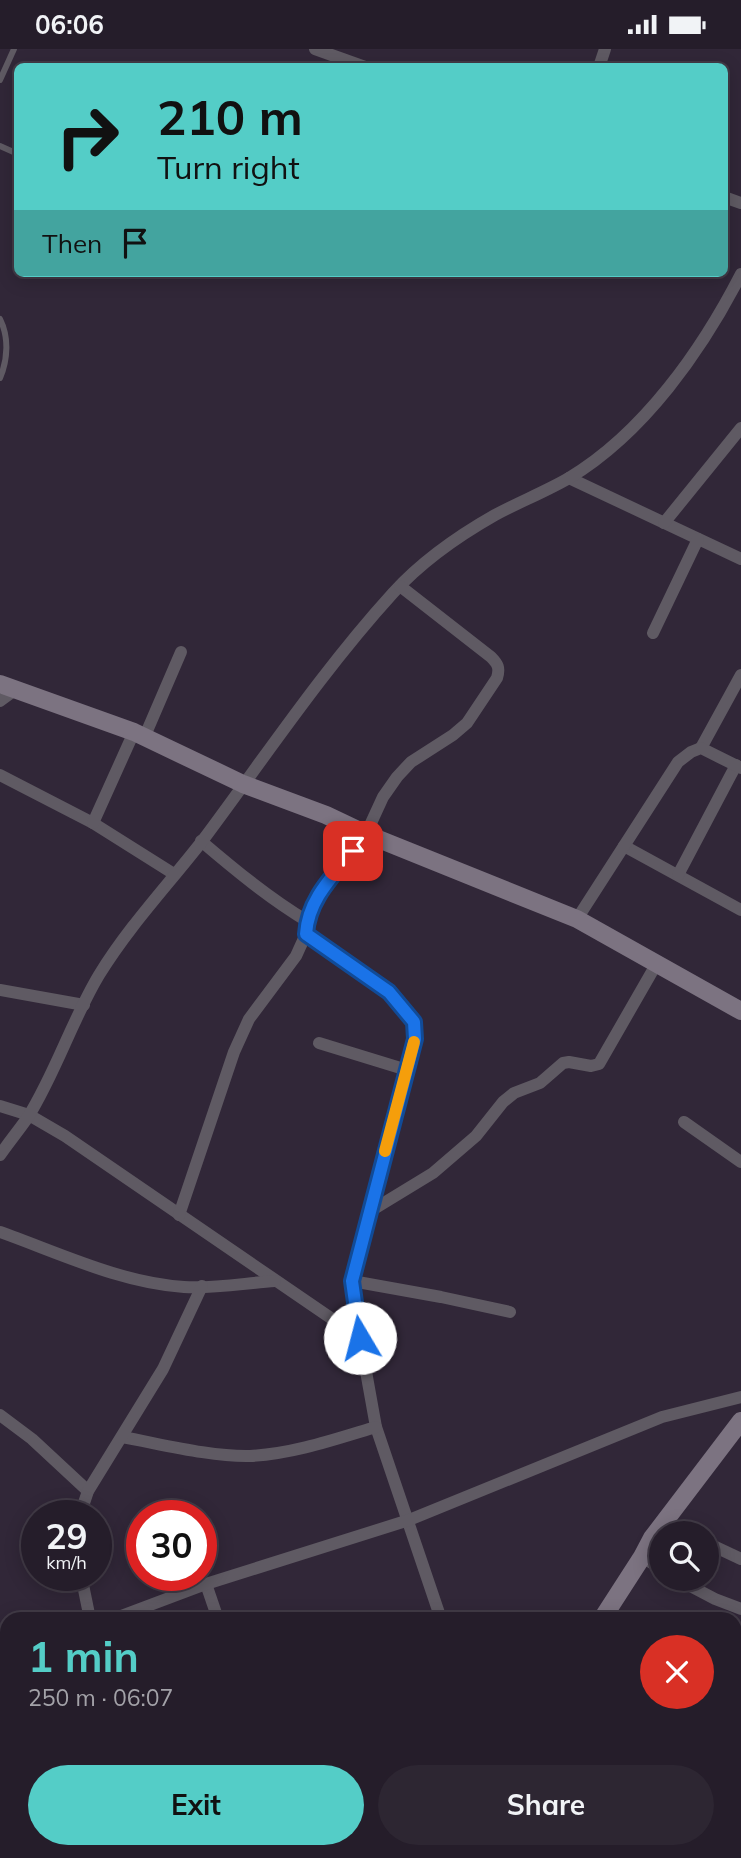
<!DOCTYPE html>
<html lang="en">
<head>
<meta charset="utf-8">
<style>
  body { margin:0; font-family:Mulish,sans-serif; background:#2d2632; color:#f1f3f6; height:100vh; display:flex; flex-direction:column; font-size:26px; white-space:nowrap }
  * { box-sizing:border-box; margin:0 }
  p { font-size:23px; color:#a3a2a8 }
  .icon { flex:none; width:38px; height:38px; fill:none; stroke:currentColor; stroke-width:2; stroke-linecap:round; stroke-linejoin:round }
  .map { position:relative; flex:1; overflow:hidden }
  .sheet { position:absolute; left:0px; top:1563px; width:742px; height:247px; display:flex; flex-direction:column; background:#251d2a; border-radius:21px 21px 0 0; box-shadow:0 4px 18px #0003,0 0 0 2px #423b47 }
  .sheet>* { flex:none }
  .guide { position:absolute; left:14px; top:14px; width:714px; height:214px; border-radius:10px; box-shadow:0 4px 18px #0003,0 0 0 2px #423b47; background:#54cdc7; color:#111; overflow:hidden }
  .fabs { position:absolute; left:649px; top:1472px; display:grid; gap:14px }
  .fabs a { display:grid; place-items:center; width:70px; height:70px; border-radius:50%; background:#251d2a; box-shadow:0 4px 18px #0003,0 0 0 2px #423b47; font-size:35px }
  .speed { position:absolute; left:21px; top:1451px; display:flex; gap:14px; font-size:35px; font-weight:700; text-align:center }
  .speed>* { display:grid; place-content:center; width:91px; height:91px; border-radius:50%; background:#251d2a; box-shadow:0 4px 18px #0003,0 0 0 2px #423b47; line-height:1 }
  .speed small { font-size:18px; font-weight:400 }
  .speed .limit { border:10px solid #d22; background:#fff; color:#111 }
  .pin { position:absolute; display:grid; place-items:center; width:60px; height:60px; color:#fff; margin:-30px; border-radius:14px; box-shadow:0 4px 10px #0006 }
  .me { position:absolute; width:77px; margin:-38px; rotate:352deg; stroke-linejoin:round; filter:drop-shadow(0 0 5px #0008) }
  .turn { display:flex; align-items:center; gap:24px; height:147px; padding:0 28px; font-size:32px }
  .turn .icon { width:91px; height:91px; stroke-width:2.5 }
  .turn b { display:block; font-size:49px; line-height:60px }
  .then { display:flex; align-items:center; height:66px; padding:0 28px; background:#0003; gap:14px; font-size:26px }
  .round { display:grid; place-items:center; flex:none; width:74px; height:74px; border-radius:37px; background:#2d2632 }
  .summary { display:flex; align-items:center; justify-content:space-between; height:119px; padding:0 28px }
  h1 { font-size:42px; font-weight:700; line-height:52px; color:#54cdc7 }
  .button { display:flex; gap:14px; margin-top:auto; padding:14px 28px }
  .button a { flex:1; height:80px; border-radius:42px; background:#54cdc7; color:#111; font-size:28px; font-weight:700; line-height:80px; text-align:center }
  .button a+a { background:#2d2632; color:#f1f3f6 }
  .status { display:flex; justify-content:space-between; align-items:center; height:49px; padding:0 35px; background:#251d2a; direction:ltr }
  .status svg { height:19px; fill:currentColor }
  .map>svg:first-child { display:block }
</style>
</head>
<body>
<div class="status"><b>06:06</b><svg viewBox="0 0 49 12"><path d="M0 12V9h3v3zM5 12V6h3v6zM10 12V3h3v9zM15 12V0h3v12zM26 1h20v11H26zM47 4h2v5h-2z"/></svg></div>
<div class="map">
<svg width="741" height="1809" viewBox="0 0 741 1809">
  <rect width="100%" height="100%" fill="#312738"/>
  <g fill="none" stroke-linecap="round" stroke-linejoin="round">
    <g stroke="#5f5a63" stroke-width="6">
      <polyline points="0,31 14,0"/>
      <polyline points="0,97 18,105"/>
      <path d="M0,270C9,288 8,310 0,329"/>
    </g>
    <g stroke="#5f5a63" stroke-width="12">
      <polyline points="315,0 365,18"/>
      <polyline points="599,18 605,0"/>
      <polyline points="724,148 741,154"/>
      <polyline points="569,429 741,510"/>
      <polyline points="664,474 741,379"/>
      <polyline points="653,584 698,490"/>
      <polyline points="0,652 15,641"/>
      <polyline points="144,689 181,603"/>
      <polyline points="701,699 741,626"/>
      <polyline points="0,726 93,774 174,825"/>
      <polyline points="93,774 134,683"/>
      <path d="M201,792C235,821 269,849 307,872"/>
      <polyline points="624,797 741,861"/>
      <polyline points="678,826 736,716"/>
      <polyline points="577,870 678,713 691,703 701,699 741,719"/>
      <path d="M306,885C331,903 405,946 414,973C416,978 415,985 415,990L352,1232L360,1289"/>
      <polyline points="0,941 84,956"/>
      <polyline points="319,994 407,1021"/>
      <polyline points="0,1057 29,1066 65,1087 360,1289 376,1378 441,1570"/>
      <polyline points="684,1073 741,1113"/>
      <path d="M0,1106C9,1093 19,1081 28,1068C56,1023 72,971 99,926C129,877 168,836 203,791C265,708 323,621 393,544C422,512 458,487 495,466C519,453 545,443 569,429C644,384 702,301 741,225"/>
      <polyline points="369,1163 433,1124 476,1087 503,1053 514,1044 540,1034 563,1014 569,1013 591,1017 599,1015 657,914"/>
      <path d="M179,1166L234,1003L249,970L296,907L306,885L307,872L313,854L366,785L383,748L397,728L411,713L453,686L467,674L497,629C500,619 498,615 491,608L400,537"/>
      <path d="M0,1183C59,1204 121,1234 184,1238C214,1240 245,1234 275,1232"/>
      <polyline points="352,1232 441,1248 510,1263"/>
      <polyline points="0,1366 32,1390 88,1442"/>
      <path d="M122,1388C161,1395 212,1408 250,1407C293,1405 336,1390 376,1378"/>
      <polyline points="80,1466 88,1442 163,1320 202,1237"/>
      <polyline points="664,1472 687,1484"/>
      <polyline points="707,1494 741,1510"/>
      <polyline points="642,1508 662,1520"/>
      <polyline points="81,1526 90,1570"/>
      <polyline points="677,1530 715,1550 741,1560"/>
      <polyline points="206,1535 218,1570"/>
      <polyline points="113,1570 206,1535 409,1471 662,1368 741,1348"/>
      <polyline points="0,1611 7,1609"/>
      <polyline points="735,1638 741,1640"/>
      <polyline points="0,1738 7,1689"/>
      <polyline points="401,1802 406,1809"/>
      <polyline points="209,1809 210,1802"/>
    </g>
    <g stroke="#7c7381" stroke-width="18">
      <polyline points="0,635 134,683 243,735 326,766 366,785 577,870 741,962"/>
      <polyline points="602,1570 642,1508 652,1489 741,1372"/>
      <polyline points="426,1809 430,1802"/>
    </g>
  </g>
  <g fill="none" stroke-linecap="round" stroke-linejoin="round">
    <g stroke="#114b97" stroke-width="18">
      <path id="route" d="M353,802C332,828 308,851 306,885L389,943L414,973L415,990L352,1232L360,1289"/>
    </g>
    <use href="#route" stroke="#1a73e8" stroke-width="12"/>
    <polyline stroke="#f59e0b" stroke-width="12" points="385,1102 414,993"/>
  </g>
</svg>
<div class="fabs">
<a><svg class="icon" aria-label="search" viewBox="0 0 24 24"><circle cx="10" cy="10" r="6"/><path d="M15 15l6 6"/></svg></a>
</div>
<div class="speed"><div>29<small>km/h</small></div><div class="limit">30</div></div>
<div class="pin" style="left:353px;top:802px;background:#d93025"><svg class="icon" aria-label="arrive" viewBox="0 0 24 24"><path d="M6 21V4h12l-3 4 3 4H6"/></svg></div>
<svg class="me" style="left:360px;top:1289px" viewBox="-20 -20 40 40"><circle r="19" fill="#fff"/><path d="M0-13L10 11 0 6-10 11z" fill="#1a73e8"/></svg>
<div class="guide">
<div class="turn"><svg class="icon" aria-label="right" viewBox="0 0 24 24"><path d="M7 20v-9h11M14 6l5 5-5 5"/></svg><div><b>210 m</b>Turn right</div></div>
<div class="then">Then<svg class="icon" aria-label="arrive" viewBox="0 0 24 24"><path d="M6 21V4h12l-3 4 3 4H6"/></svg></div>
</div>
<section class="sheet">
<div class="summary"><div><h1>1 min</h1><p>250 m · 06:07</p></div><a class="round" style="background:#d93025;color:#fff"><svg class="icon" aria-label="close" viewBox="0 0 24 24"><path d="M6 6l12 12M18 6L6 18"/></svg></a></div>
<div class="button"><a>Exit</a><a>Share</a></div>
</section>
</div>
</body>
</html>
